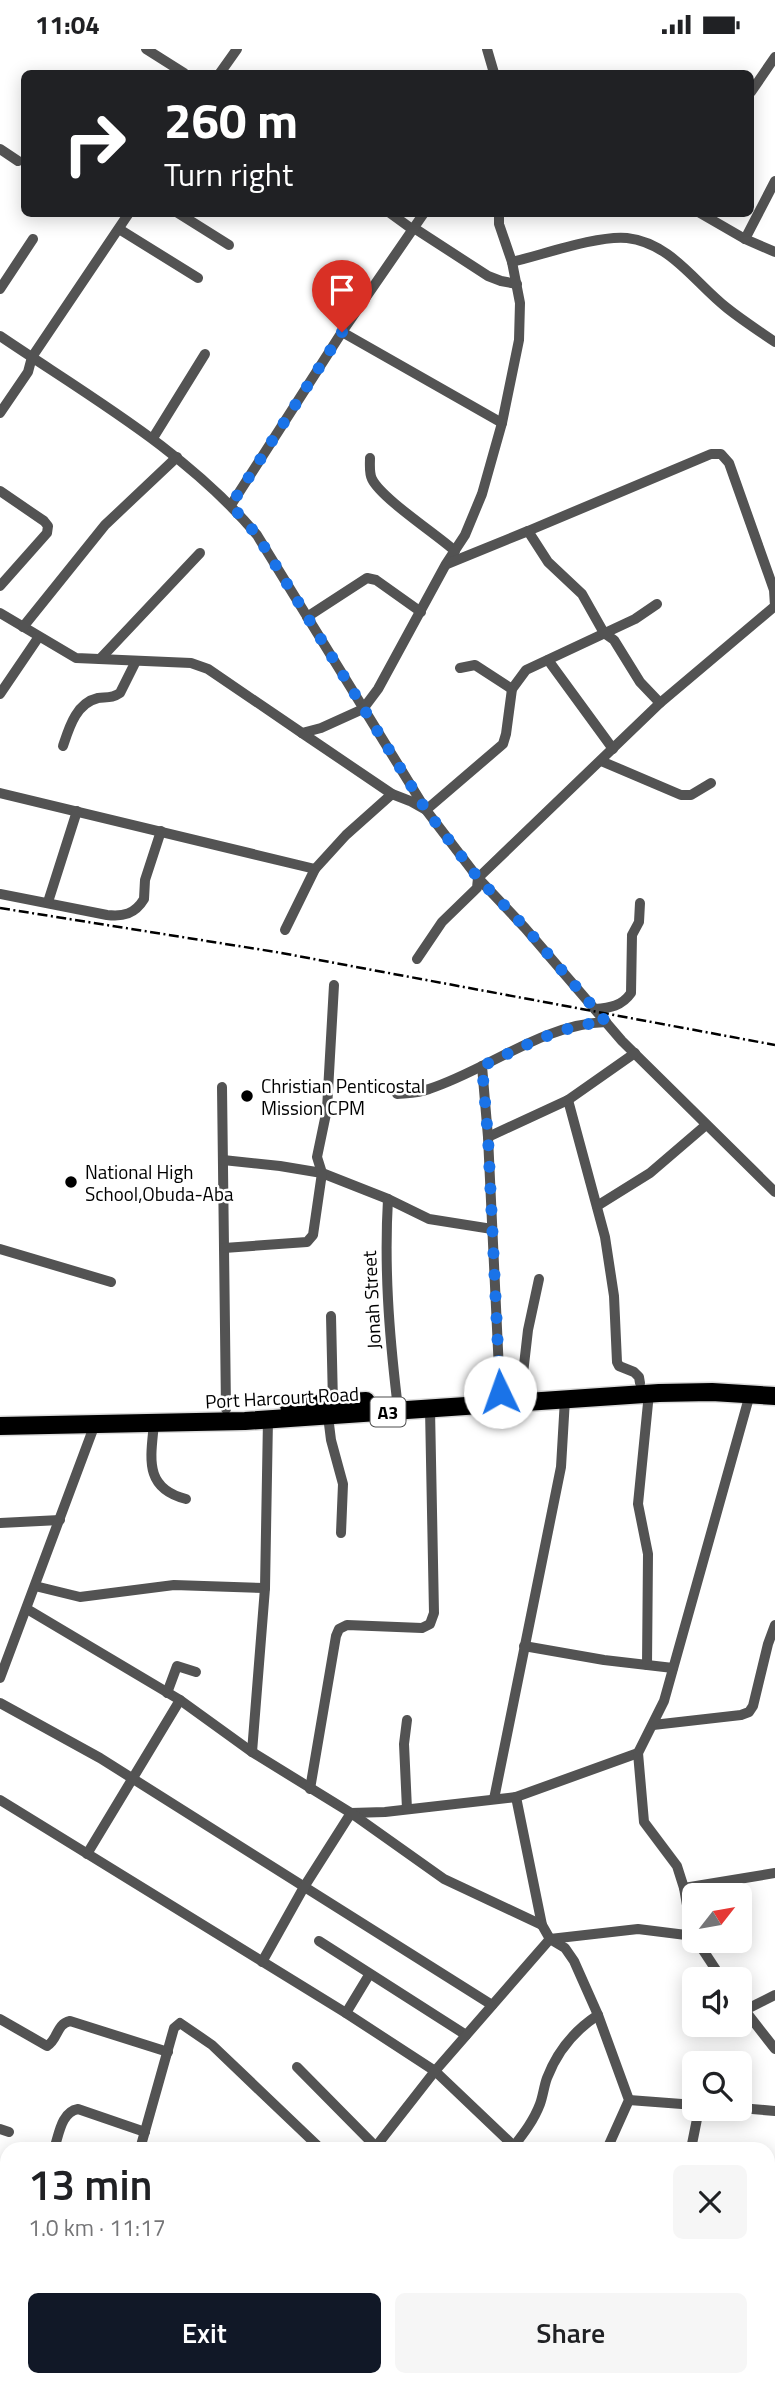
<!DOCTYPE html>
<html lang="en">
<head>
<meta charset="utf-8">
<style>
  body { margin:0; font-family:"Titillium Web",sans-serif; background:#f6f6f6; color:#202124; height:100vh; display:flex; flex-direction:column; font-size:26px; white-space:nowrap }
  * { box-sizing:border-box; margin:0 }
  p { font-size:23px; color:#757577 }
  .icon { flex:none; width:38px; height:38px; fill:none; stroke:currentColor; stroke-width:2; stroke-linecap:round; stroke-linejoin:round }
  .map { position:relative; flex:1; overflow:hidden }
  .drawer { position:absolute; left:0px; top:2093px; width:775px; height:245px; display:flex; flex-direction:column; background:#fff; border-radius:21px 21px 0 0; box-shadow:0 4px 18px #0003 }
  .drawer>* { flex:none }
  .banner { position:absolute; left:21px; top:21px; width:733px; height:147px; border-radius:10px; box-shadow:0 4px 18px #0003; background:#202124; color:#fff; overflow:hidden }
  .needle { width:46px; rotate:59deg }
  .buttons { position:absolute; left:682px; top:1834px; display:grid; gap:14px }
  .buttons a { display:grid; place-items:center; width:70px; height:70px; border-radius:10px; background:#fff; box-shadow:0 4px 18px #0003; font-size:35px }
  .pin { position:absolute; display:grid; place-items:center; width:60px; height:60px; color:#fff; margin:-72px -30px; border-radius:50% 50% 50% 0; rotate:-45deg; box-shadow:0 0 7px #0007 }
  .pin .icon { rotate:45deg }
  .me { position:absolute; width:77px; margin:-38px; rotate:357deg; stroke-linejoin:round; filter:drop-shadow(0 0 5px #0008) }
  .turn { display:flex; align-items:center; gap:24px; height:147px; padding:0 28px; font-size:32px }
  .turn .icon { width:91px; height:91px; stroke-width:2.5 }
  .turn b { display:block; font-size:49px; line-height:60px }
  .round { display:grid; place-items:center; flex:none; width:74px; height:74px; border-radius:10px; background:#f6f6f6 }
  .summary { display:flex; align-items:center; justify-content:space-between; height:119px; padding:0 28px }
  h1 { font-size:42px; font-weight:600; line-height:52px }
  .cta { display:flex; gap:14px; margin-top:auto; padding:14px 28px }
  .cta a { flex:1; height:80px; border-radius:10px; background:#111827; color:#fff; font-size:28px; font-weight:600; line-height:80px; text-align:center }
  .cta a+a { background:#f6f6f6; color:#202124 }
  .status { display:flex; justify-content:space-between; align-items:center; height:49px; padding:0 35px; background:#fff; direction:ltr }
  .status svg { height:19px; fill:currentColor }
  .map>svg:first-child { display:block }
</style>
</head>
<body>
<div class="status"><b>11:04</b><svg viewBox="0 0 49 12"><path d="M0 12V9h3v3zM5 12V6h3v6zM10 12V3h3v9zM15 12V0h3v12zM26 1h20v11H26zM47 4h2v5h-2z"/></svg></div>
<div class="map">
<svg width="775" height="2338" viewBox="0 0 775 2338">
  <rect width="100%" height="100%" fill="#fff"/>
  <g fill="none" stroke-linecap="round" stroke-linejoin="round">
    <g stroke="#dbdbdb" stroke-width="21">
      <g id="highway">
        <polyline points="289,1357 366,1352"/>
        <polyline points="0,1377 245,1372 659,1344 712,1343 775,1347"/>
      </g>
    </g>
    <g stroke="#535353" stroke-width="10">
      <polyline points="146,0 184,24"/>
      <polyline points="487,0 494,24"/>
      <polyline points="220,24 237,0"/>
      <polyline points="751,43 775,8"/>
      <polyline points="0,100 18,112"/>
      <polyline points="178,164 229,196"/>
      <polyline points="390,164 412,180"/>
      <polyline points="700,164 745,190 775,203"/>
      <polyline points="414,179 488,227 501,232 517,235"/>
      <polyline points="119,180 198,229"/>
      <polyline points="745,190 775,132"/>
      <path d="M512,213C542,206 598,186 627,189C671,194 695,234 727,259C742,271 759,282 775,293"/>
      <polyline points="0,240 33,190"/>
      <polyline points="342,283 502,374"/>
      <path d="M0,287C90,348 186,402 257,486L426,761L478,829L525,879L622,992L775,1143"/>
      <polyline points="0,364 28,323 32,308 129,164"/>
      <polyline points="153,389 205,305"/>
      <path d="M370,409C370,415 369,424 372,430C381,449 436,485 455,502"/>
      <polyline points="0,442 44,472 48,477 47,484 0,537"/>
      <polyline points="231,456 342,283 424,164"/>
      <polyline points="528,482 711,405 721,405 729,414 774,541 775,557 660,654"/>
      <polyline points="0,564 76,609 191,614 208,620 302,684 321,679 363,660 378,640 446,515 465,486 482,445 502,374 519,291 520,254 512,213 499,175 499,164"/>
      <polyline points="307,568 367,529 376,531 421,563"/>
      <polyline points="23,578 105,476 177,408"/>
      <polyline points="100,610 200,504"/>
      <polyline points="548,611 613,700"/>
      <polyline points="460,619 475,616 512,640"/>
      <polyline points="0,645 38,589"/>
      <polyline points="302,684 392,745 410,752 426,761 503,695 506,685 512,640 526,621 635,570 657,555"/>
      <path d="M63,697C69,679 76,654 98,649C107,648 113,649 120,644L136,612"/>
      <polyline points="601,712 681,746 691,746 711,734"/>
      <polyline points="0,744 315,820"/>
      <path d="M0,845L107,866C123,868 135,865 144,850L145,831L161,782"/>
      <polyline points="48,853 77,762"/>
      <polyline points="285,881 315,820 346,786 392,745"/>
      <polyline points="417,910 442,873 477,839 478,829 660,654 640,633 614,591 604,584 582,545 548,513 528,482 447,515"/>
      <path d="M595,960C610,959 622,957 631,944L632,886L639,873L640,854"/>
      <polyline points="482,1017 488,1088 500,1343"/>
      <polyline points="222,1038 226,1360"/>
      <path d="M397,1045C407,1044 419,1044 429,1040C488,1021 542,975 606,973"/>
      <polyline points="568,1051 605,1188 614,1247 617,1313 619,1317 634,1323 639,1328 640,1334"/>
      <polyline points="488,1088 568,1051 635,1004"/>
      <polyline points="223,1111 280,1117 322,1124 388,1150 429,1170 492,1180"/>
      <path d="M388,1150C384,1218 389,1283 397,1351"/>
      <polyline points="597,1157 650,1124 706,1076"/>
      <polyline points="224,1199 307,1193 313,1186 322,1124 317,1108 327,1060 334,936"/>
      <polyline points="0,1200 111,1233"/>
      <polyline points="331,1267 333,1354"/>
      <polyline points="521,1342 528,1281 539,1230"/>
      <polyline points="328,1367 331,1391 343,1435 341,1484"/>
      <path d="M154,1374C151,1408 143,1439 186,1450"/>
      <polyline points="0,1474 60,1471"/>
      <polyline points="35,1537 80,1548 174,1536 265,1539"/>
      <polyline points="27,1560 180,1651 252,1703 351,1764 385,1763 516,1748 638,1704"/>
      <polyline points="524,1597 604,1611 673,1619"/>
      <polyline points="647,1616 648,1505 638,1455 649,1344"/>
      <polyline points="0,1629 95,1375"/>
      <polyline points="167,1644 177,1617 196,1623"/>
      <polyline points="0,1654 100,1709 492,1956"/>
      <polyline points="407,1671 404,1695 407,1760"/>
      <polyline points="653,1676 741,1666 749,1663 753,1657 768,1595 775,1576"/>
      <polyline points="252,1703 265,1539 268,1370"/>
      <polyline points="310,1740 336,1587 339,1580 347,1576 422,1579 430,1575 434,1564 430,1360"/>
      <polyline points="516,1748 542,1876 550,1890 565,1899 574,1912 598,1966 629,2051 607,2100"/>
      <polyline points="494,1750 561,1418 565,1350"/>
      <polyline points="0,1751 346,1964 435,2022 517,2100"/>
      <polyline points="87,1805 180,1651"/>
      <polyline points="684,1839 775,1824"/>
      <polyline points="695,1888 691,1879 684,1839 677,1817 644,1773 638,1704 664,1652 750,1345"/>
      <polyline points="319,1892 466,1986"/>
      <polyline points="697,1892 722,1930"/>
      <polyline points="262,1913 304,1838 351,1764 444,1830 542,1876"/>
      <polyline points="740,1955 775,2000"/>
      <polyline points="745,1961 775,1946"/>
      <polyline points="346,1964 369,1926"/>
      <path d="M0,1970L47,1997C58,1991 56,1975 70,1972L168,2003"/>
      <polyline points="297,2018 378,2100"/>
      <polyline points="629,2051 695,2056"/>
      <polyline points="740,2059 775,2062"/>
      <polyline points="0,2080 9,2083"/>
      <path d="M514,2097C524,2084 534,2071 540,2055C543,2047 544,2037 547,2029C557,2003 575,1981 598,1966"/>
      <path d="M54,2100C59,2086 61,2063 78,2060L145,2083"/>
      <polyline points="140,2100 174,1979 180,1974 212,1996 321,2100"/>
      <polyline points="374,2100 435,2022 550,1890 638,1880 694,1887"/>
      <polyline points="691,2100 699,2060"/>
      <polyline points="768,2147 775,2124"/>
      <polyline points="1,2205 7,2194"/>
      <polyline points="0,2274 7,2261"/>
      <polyline points="768,2288 775,2292"/>
      <polyline points="120,2331 123,2338"/>
      <polyline points="441,2331 442,2338"/>
      <polyline points="661,2331 664,2338"/>
      <polyline points="497,2333 497,2331"/>
      <polyline points="45,2338 55,2331"/>
      <polyline points="296,2338 300,2331"/>
      <polyline points="369,2338 368,2334 372,2331"/>
      <polyline points="712,2338 714,2331"/>
    </g>
    <use href="#highway" stroke="#000" stroke-width="18"/>
    <polyline stroke="#000" stroke-width="2.5" stroke-dasharray="10 3.5 2 3.5" stroke-linecap="butt" points="0,859 276,903 775,996"/>
  </g>
  <g fill="none" stroke-linecap="round" stroke-linejoin="round">
    <path stroke="#1a73e8" stroke-width="12" stroke-dasharray="0 21.6" d="M342,283L231,456L257,486L426,761L478,829L525,878L606,973C562,975 521,999 482,1017L488,1088L500,1343"/>
  </g>
  <g fill="#000" stroke="#fff" stroke-width="2.5">
    <circle cx="247" cy="1047" r="7"/>
    <circle cx="71" cy="1133" r="7"/>
  </g>
  <g text-anchor="middle" dominant-baseline="central" stroke-width="5" stroke-linejoin="round" paint-order="stroke">
    <rect fill="#fff" stroke="#4c4c4c" stroke-width="2" x="370.5" y="1348.5" width="35" height="29" rx="5"/>
    <g font-size="18" font-weight="bold" fill="#000">
      <text x="388" y="1363">A3</text>
    </g>
    <g font-size="19" fill="#000" stroke="#fff" text-anchor="start">
      <text x="261" y="1036">Christian Penticostal<tspan x="261" dy="22">Mission CPM</tspan></text>
      <text x="85" y="1122">National High<tspan x="85" dy="22">School,Obuda-Aba</tspan></text>
    </g>
    <g font-size="19" fill="#000" stroke="#fff">
      <text transform="translate(371 1251) rotate(-93)">Jonah Street</text>
      <text transform="translate(282 1348) rotate(-3)">Port Harcourt Road</text>
    </g>
  </g>
</svg>
<div class="buttons">
<a><svg class="needle" viewBox="-14 -14 28 28"><path d="M0-13l5 13h-10z" fill="#e53935"/><path d="M0 13l5-13h-10z" fill="#757577"/></svg></a>
<a><svg class="icon" aria-label="sound" viewBox="0 0 24 24"><path d="M4 9h4l5-4v14l-5-4H4zM17 9q2 3 0 6"/></svg></a>
<a><svg class="icon" aria-label="search" viewBox="0 0 24 24"><circle cx="10" cy="10" r="6"/><path d="M15 15l6 6"/></svg></a>
</div>
<div class="pin" style="left:342px;top:283px;background:#d93025"><svg class="icon" aria-label="arrive" viewBox="0 0 24 24"><path d="M6 21V4h12l-3 4 3 4H6"/></svg></div>
<svg class="me" style="left:500px;top:1343px" viewBox="-20 -20 40 40"><circle r="19" fill="#fff"/><path d="M0-13L10 11 0 6-10 11z" fill="#1a73e8"/></svg>
<div class="banner">
<div class="turn"><svg class="icon" aria-label="right" viewBox="0 0 24 24"><path d="M7 20v-9h11M14 6l5 5-5 5"/></svg><div><b>260 m</b>Turn right</div></div>
</div>
<section class="drawer">
<div class="summary"><div><h1>13 min</h1><p>1.0 km · 11:17</p></div><a class="round"><svg class="icon" aria-label="close" viewBox="0 0 24 24"><path d="M6 6l12 12M18 6L6 18"/></svg></a></div>
<div class="cta"><a>Exit</a><a>Share</a></div>
</section>
</div>
</body>
</html>
